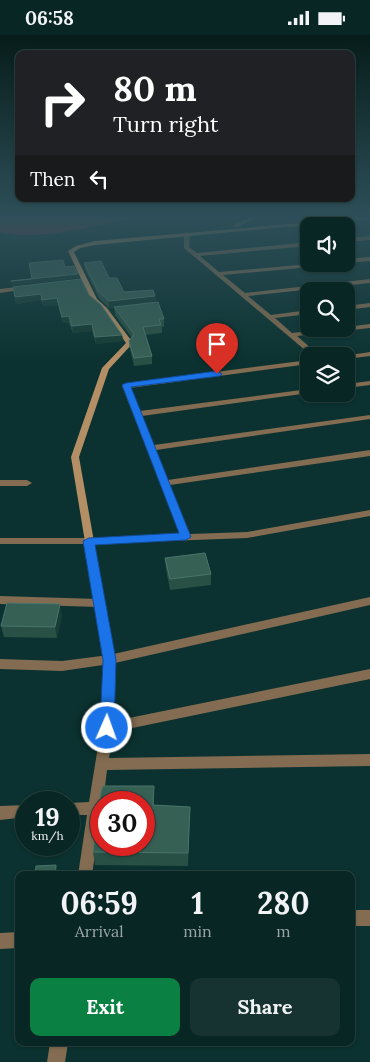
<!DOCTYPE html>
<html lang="en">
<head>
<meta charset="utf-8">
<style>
  body { margin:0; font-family:Lora,serif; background:#163231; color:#f1f3f6; height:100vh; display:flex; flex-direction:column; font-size:19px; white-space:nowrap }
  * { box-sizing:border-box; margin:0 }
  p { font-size:16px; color:#98a5a6 }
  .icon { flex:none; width:28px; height:28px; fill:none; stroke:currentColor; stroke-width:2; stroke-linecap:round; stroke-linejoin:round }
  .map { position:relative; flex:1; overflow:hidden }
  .details { position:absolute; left:15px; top:836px; width:340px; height:175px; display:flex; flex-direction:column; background:#082624; border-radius:10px; box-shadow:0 1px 4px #0004,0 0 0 1px #294341 }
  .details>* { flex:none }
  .banner { position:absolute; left:15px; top:15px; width:340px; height:152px; border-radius:10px; box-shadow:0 1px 4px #0004,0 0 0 1px #294341; background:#202124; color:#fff; overflow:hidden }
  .fabs { position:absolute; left:300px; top:182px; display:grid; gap:10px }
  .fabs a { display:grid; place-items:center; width:55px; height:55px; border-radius:10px; background:#082624; box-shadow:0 1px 4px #0004,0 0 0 1px #294341; font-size:25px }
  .speed { position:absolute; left:15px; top:756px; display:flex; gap:10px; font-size:25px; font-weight:700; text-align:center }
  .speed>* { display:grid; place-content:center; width:65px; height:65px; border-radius:50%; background:#082624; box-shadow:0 1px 4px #0004,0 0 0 1px #294341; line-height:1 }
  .speed small { font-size:12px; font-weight:400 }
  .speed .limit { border:8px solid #d22; background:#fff; color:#111 }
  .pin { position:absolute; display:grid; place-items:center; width:42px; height:42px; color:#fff; margin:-51px -21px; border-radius:50% 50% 50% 0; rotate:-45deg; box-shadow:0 0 5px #0007 }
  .pin .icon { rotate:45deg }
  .me { position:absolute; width:55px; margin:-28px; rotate:2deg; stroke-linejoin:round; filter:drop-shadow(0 0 4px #0008) }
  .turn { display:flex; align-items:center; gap:18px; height:105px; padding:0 15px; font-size:22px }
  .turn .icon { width:65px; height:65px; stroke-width:2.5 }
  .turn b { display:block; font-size:35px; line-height:42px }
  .then { display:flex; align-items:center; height:48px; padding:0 15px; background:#0003; gap:10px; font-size:19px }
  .eta { display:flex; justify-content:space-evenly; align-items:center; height:85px; text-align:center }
  .eta b { font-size:30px; font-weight:800; line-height:35px }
  .action { display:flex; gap:10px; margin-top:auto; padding:10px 15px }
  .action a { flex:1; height:58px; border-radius:10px; background:#0b8043; color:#fff; font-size:20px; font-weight:800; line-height:58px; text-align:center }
  .action a+a { background:#163231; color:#f1f3f6 }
  .status { display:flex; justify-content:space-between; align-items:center; height:35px; padding:0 25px; background:#082624; direction:ltr }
  .status svg { height:14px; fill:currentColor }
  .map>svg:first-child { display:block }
</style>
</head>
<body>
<div class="status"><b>06:58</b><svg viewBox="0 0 49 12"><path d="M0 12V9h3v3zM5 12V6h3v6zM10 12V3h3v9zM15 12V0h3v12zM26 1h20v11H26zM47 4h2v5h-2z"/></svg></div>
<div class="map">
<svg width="370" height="1027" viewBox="0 0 370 1027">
  <rect width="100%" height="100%" fill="#0b3230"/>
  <path fill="#863043" d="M0,181H143C100,189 43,207 0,197Z"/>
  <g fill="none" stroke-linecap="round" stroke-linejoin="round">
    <g fill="#836c51" fill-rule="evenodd">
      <polygon points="187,197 190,199 189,212 197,218 309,207 309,211 200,221 219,237 309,229 325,229 322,231 223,240 245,258 370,244 370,248 248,261 271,280 309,275 309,279 275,283 292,298 328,294 346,294 346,292 370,289 370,293 297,301 320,321 312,321 184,213 184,199"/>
      <polygon points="370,201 370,205 346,207 346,203"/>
      <polygon points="370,222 370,226 346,228 346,224"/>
      <polygon points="25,251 27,252 27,254 0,258 0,254"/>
      <polygon points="370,268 370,272 346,275 346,271"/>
      <polygon points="370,317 370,321 346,324 346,321 343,321"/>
      <polygon points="309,325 309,329 130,353 140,376 309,354 309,358 142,381 154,410 370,380 370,384 156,415 168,445 370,415 370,421 170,450 190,499 247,497 370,475 370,481 247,503 89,509 0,509 0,503 89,503 180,499 122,351 123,349"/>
      <polygon points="370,346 370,350 346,353 346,349"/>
      <polygon points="0,445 27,445 32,448 27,451 0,451"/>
      <polygon points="0,561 99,564 103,565 104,568 103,571 99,572 0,569"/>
      <polygon points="370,562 370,570 115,628 114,686 370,634 370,644 113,697 109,723 370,719 370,731 107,735 103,768 101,768 101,778 92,840 78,840 87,780 69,780 69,768 89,767 101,693 103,630 62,636 0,634 0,624 62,626 109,620"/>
      <polygon points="26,770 26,782 0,785 0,771"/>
      <rect x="351" y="875" width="19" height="16"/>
      <polygon points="19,897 19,913 0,914 0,898"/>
      <polygon points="50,1008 68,1008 65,1027 47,1027"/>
    </g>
    <g fill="#b48f65" fill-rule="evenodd">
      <polygon points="253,181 259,181 237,192 232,191"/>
      <polygon points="370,182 370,184 95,210 80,213 74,217 97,264 107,273 133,308 109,334 79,422 115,625 113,628 109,630 105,628 71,422 102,333 126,308 103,275 91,265 68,216 76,211 95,206"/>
    </g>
  </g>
  <g fill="#295045">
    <polygon points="84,228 109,243 124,257 155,261 156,268 164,284 164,292 162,292 162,298 145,300 152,321 152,329 134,331 130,314 129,306 132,303 115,280 114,272 109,273 99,263 85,234"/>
    <polygon points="13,252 89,260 122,300 123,306 96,309 92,296 73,298 69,288 63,288 58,270 43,271 41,265 16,269"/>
    <polygon points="165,523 211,539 211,550 170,555 166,534"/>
    <polygon points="62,580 57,603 4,602 1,591"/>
    <polygon points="154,764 154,770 190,772 188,831 95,830 93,817"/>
  </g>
  <g fill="#173d35">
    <polygon points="78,239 79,243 12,251 11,246"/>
    <polygon points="41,259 41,265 16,269 15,262"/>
    <polygon points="155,261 156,268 109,273 109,266"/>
    <polygon points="57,263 58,270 43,271 42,265"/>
    <polygon points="69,281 69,288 63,288 62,282"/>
    <polygon points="92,289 92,296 73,298 72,291"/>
    <polygon points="122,300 123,306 96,309 95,302"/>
    <polygon points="60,569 62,580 57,603 55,592"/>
    <polygon points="56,830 58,835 57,840 55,840"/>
  </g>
  <g fill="#376055" stroke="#4a756b" fill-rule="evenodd">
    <polygon points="63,225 65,232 74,231 78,239 11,246 32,244 29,228"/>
    <polygon points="101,226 109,243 117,243 124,257 153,255 155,261 109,266 98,256 84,228"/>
    <polygon points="81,244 89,260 101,270 122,300 95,302 92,289 72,291 69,281 62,282 57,263 42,265 41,259 15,262 13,252"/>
    <polygon points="158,267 164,284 159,284 161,290 143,292 152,321 134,323 129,306 134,299 114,272"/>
    <polygon points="205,518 211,539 170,544 165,523"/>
    <polygon points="7,568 60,569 55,592 1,591"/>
    <path d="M103,751H154L153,770L190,772L188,818L93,817L101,757ZM101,768H144V810H101Z"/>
    <polygon points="56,830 55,840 35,840 36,831"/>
  </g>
  <linearGradient id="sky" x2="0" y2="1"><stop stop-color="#061c1a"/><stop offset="0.56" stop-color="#2e4f59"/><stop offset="1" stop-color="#2e4f59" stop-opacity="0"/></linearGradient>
  <rect width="370" height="325" fill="url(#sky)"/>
  <polygon fill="#1a73e8" stroke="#114b97" points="217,336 222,339 220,341 131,352 191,502 186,505 95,510 116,625 114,693 112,697 107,699 102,697 100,693 103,625 83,506 89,503 179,498 122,350 126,348"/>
</svg>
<div class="fabs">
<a><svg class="icon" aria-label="sound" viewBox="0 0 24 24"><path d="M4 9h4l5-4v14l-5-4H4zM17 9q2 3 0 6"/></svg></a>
<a><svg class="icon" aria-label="search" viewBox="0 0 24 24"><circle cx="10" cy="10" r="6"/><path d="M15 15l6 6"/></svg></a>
<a><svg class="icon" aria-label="layers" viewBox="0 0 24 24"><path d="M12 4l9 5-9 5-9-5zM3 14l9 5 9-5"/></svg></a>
</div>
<div class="speed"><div>19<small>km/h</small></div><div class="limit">30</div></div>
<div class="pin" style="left:217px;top:339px;background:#d93025"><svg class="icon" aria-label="arrive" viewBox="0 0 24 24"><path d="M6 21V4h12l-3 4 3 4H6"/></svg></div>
<svg class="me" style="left:107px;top:693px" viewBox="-20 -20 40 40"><circle r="17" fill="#1a73e8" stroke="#fff" stroke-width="3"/><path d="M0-11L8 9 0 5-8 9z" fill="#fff"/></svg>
<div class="banner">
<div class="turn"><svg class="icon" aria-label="right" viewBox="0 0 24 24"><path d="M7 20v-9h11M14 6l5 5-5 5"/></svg><div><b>80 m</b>Turn right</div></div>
<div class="then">Then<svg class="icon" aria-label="left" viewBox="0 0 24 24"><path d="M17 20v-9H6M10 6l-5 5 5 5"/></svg></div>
</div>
<section class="details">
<div class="eta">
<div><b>06:59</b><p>Arrival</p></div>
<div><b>1</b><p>min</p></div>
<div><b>280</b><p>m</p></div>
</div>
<div class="action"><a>Exit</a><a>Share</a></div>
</section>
</div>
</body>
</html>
